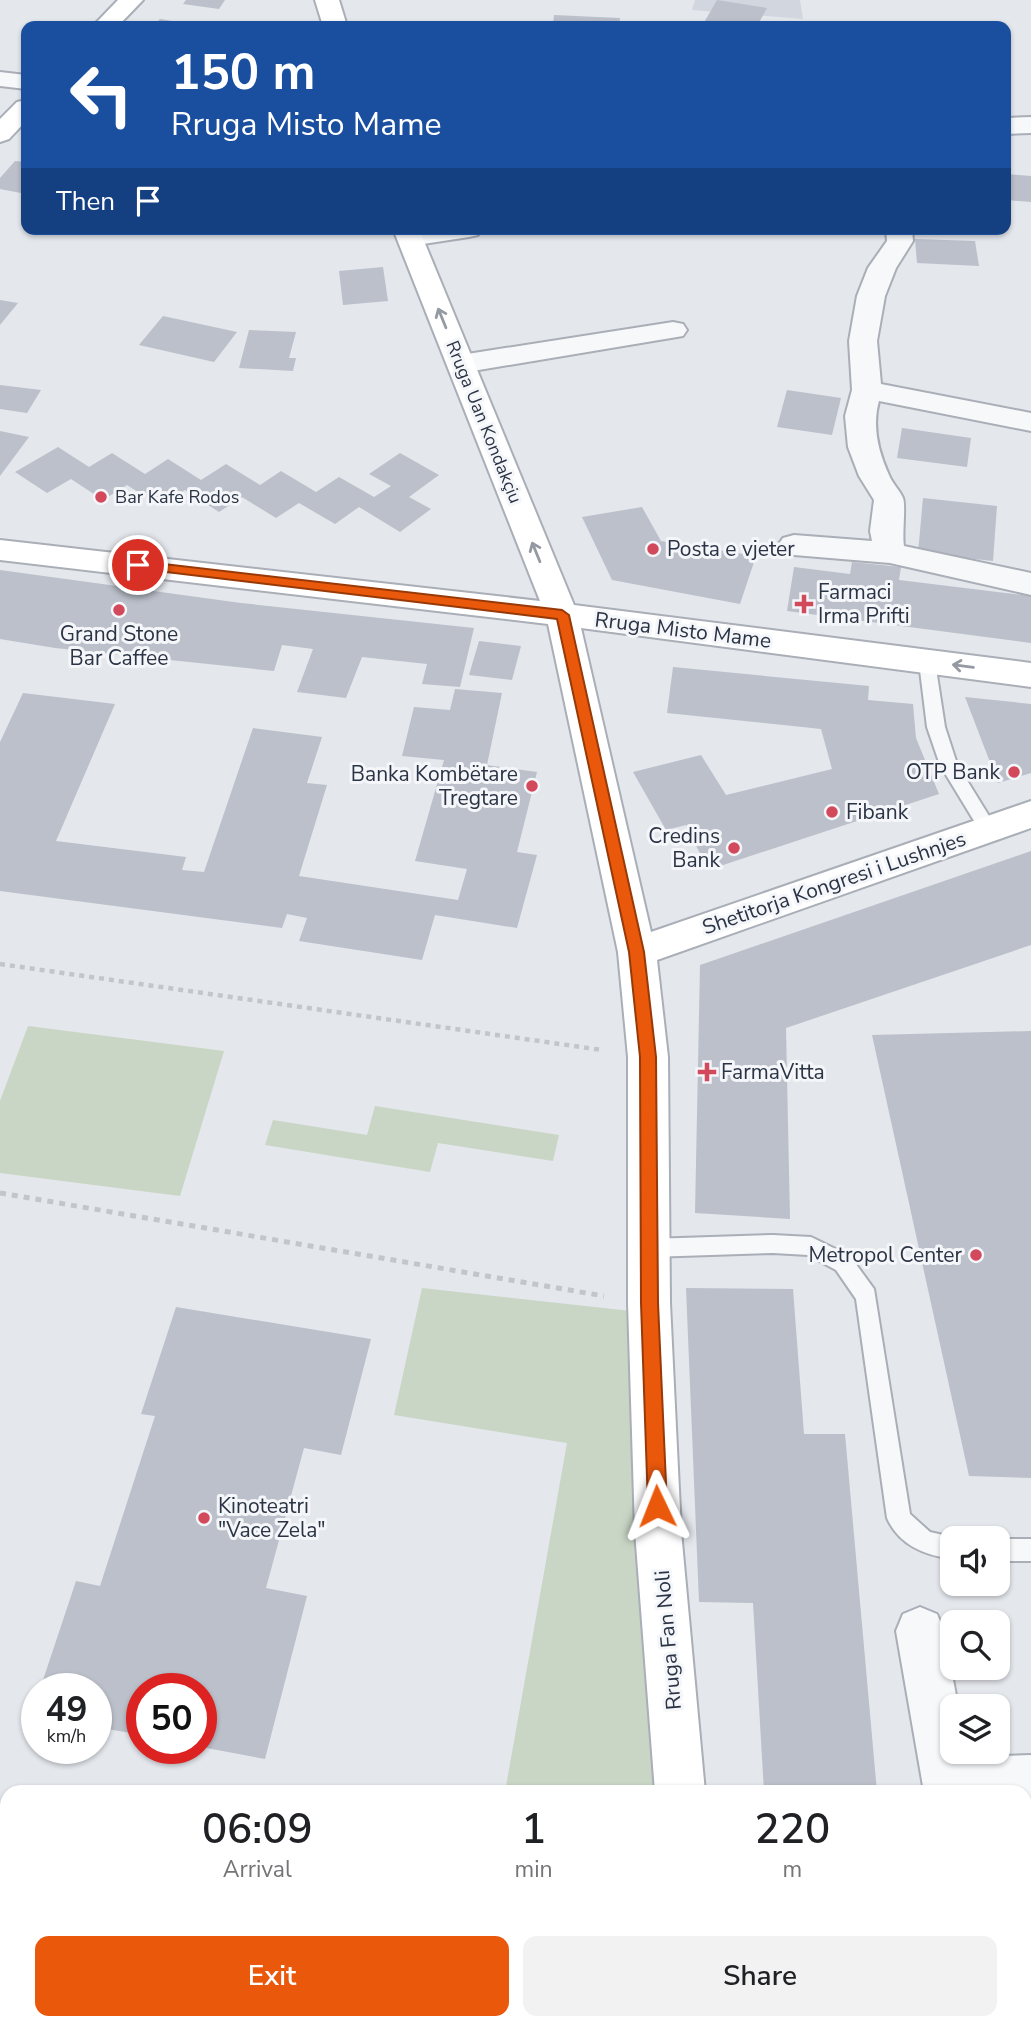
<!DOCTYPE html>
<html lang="en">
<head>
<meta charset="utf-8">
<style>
  body { margin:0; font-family:"Nunito Sans",sans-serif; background:#f2f2f2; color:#202124; height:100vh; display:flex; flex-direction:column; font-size:26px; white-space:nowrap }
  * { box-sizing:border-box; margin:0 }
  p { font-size:23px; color:#757577 }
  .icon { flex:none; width:38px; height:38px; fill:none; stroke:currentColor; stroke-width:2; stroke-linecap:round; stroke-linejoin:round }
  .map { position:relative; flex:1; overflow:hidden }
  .details { position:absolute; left:0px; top:1785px; width:1032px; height:245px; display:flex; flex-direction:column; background:#fff; border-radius:21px 21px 0 0; box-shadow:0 2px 5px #0004 }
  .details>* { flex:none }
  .guide { position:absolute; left:21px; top:21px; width:990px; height:214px; border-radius:14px; box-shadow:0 2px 5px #0004; background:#1a4fa0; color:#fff; overflow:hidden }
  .tools { position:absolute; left:940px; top:1526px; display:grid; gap:14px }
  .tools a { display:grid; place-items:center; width:70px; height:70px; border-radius:14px; background:#fff; box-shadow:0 2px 5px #0004; font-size:35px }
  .speed { position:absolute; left:21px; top:1673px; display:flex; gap:14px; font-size:35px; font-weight:700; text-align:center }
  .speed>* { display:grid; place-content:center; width:91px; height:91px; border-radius:50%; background:#fff; box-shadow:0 2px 5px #0004; line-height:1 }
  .speed small { font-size:18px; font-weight:400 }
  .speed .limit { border:10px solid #d22; background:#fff; color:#111 }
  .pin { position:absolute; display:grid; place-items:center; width:60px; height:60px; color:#fff; margin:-30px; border:4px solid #fff; border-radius:50%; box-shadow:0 2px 7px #0007 }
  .me { position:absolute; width:77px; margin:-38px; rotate:358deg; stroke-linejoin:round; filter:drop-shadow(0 0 5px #0008) }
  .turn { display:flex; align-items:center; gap:24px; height:147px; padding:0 35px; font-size:32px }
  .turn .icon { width:91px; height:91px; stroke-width:2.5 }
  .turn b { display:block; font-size:49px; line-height:60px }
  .then { display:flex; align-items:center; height:66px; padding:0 35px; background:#0003; gap:14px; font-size:26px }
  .eta { display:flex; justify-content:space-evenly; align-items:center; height:119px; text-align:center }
  .eta b { font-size:42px; font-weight:600; line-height:49px }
  .primary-button { display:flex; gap:14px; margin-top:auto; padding:14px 35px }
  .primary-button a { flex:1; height:80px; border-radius:14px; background:#ea580c; color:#fff; font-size:28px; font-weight:600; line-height:80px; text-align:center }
  .primary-button a+a { background:#f2f2f2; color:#202124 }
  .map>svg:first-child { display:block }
</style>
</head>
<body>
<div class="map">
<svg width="1031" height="2030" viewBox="0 0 1031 2030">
  <rect width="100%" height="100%" fill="#e4e7ec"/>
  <polygon fill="#d2d6de" points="695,0 800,0 803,19 692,10"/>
  <g fill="#c9d6c5">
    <polygon points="28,1026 224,1051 180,1196 0,1173 0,1101"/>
    <polygon points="375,1106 559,1135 553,1161 438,1143 430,1172 265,1145 273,1120 367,1135"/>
    <polygon points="422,1288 631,1311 664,1792 505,1792 567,1443 394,1415"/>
    <polygon points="464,2023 697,2023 699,2030 468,2030"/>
  </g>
  <g fill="#bbc0ca">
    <polygon points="186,0 225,0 219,9 183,4"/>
    <polygon points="717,0 767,8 757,26 702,26"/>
    <polygon points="554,15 620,18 619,26 553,26"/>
    <polygon points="160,19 196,25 196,26 153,26"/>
    <polygon points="15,161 26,162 26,194 0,189 0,178"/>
    <polygon points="1006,174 1031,176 1031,202 1006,200"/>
    <polygon points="928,229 964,229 964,234 928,231"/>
    <polygon points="915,239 975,241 979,266 917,263"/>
    <polygon points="383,267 388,301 343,305 339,271"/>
    <polygon points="0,300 18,303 0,325"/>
    <polygon points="163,316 237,332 214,362 139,345"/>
    <polygon points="249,330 296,332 289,358 296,358 293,371 239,368"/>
    <polygon points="0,385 41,390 27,413 0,409"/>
    <polygon points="787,390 841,398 832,435 777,427"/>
    <polygon points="902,428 971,438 967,467 897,458"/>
    <polygon points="0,431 29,437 0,476"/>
    <polygon points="58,447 89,467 112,453 145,474 168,459 201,480 226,464 260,485 281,471 316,492 339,477 374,497 391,486 369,474 400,453 439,475 409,497 431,509 400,532 359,507 335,524 299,503 276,518 242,497 219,512 185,490 160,506 127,485 103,500 71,479 47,493 15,472"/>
    <polygon points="923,498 997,506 993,561 918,553"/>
    <polygon points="642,507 661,541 756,556 740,604 612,580 582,517"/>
    <polygon points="852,562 901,567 899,580 1031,596 1031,643 787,611 794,567 850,574"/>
    <polygon points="0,570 241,603 474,628 460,687 422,684 427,664 362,657 346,698 297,692 313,649 282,645 274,671 55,648 0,639"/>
    <polygon points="479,641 521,646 512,680 469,675"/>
    <polygon points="673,667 869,686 868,700 913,704 916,738 939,794 708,870 686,825 666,830 633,772 701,755 726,795 832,769 821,729 667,713"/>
    <polygon points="455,689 502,693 487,765 537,772 517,852 537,855 517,928 435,915 422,960 299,941 307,918 287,914 282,928 0,891 0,742 23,693 115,704 56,841 186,857 182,870 204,872 253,728 322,737 307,783 327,785 299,876 458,900 467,869 415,861 444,760 402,756 414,707 450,710"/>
    <polygon points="965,697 1031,704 1031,773 998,783"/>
    <polygon points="1031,851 1031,945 786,1028 790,1219 695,1213 700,965"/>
    <polygon points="1031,1031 1031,1478 969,1476 872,1035"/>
    <polygon points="686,1288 793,1289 804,1434 845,1434 877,1792 764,1792 753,1603 699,1602"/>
    <polygon points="176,1307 371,1339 341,1455 304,1448 266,1588 307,1596 265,1759 201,1747 201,1689 142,1689 142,1735 96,1727 96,1689 40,1689 76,1581 100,1586 155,1416 141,1414"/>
  </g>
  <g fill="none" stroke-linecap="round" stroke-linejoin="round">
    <g stroke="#a9aeb7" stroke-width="4">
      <g id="lane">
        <polygon points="927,656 935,662 945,727 957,764 997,829 994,834 982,834 940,765 927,727 919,662"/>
        <path d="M773,1235L811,1237L850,1256L874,1289L910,1514L930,1532L956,1538H952V1559C924,1555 899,1545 887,1518L856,1299L836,1270L808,1255L773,1253L650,1257L643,1254L639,1248L643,1242L650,1239Z"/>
        <rect x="998" y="1539" width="33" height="22"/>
      </g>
    </g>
    <g stroke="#a9aeb7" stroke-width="4">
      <g id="street">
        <polygon points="0,72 26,75 26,89 0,86"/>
        <polygon points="1031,117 1031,133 1006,134 1006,118"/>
        <polygon points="482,229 478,235 469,237 410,246 401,244 397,238 401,232 415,229"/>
        <path d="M886,229H912L913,241L896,268L885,296L877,341L881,384L1031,413V431L879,401C872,426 878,451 889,475C892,483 899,489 903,498C906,506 902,533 904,546L1031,573V595L890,563L794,555L783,552L778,545L783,538L794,535L872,541L870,531L874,500L859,476L848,447L845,416L852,390L849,341L857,296L868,268L887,241Z"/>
        <polygon points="673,322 683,324 687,330 683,336 461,373 451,370 447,364 451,358 461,355"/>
        <polygon points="920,1607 937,1614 944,1631 958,1706 952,1706 952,1752 967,1752 967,1757 1031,1755 1031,1805 1026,1805 1026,1792 924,1792 896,1631 903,1614"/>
        <polygon points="955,2023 1009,2023 1010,2030 956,2030"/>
      </g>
    </g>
    <g stroke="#a9aeb7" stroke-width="4">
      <g id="secondary">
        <polygon points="118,0 143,0 118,26 93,26"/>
        <polygon points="315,0 339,0 347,26 323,26"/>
        <polygon points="26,100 26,121 9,139 0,142 0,119 17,102"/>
        <polygon points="393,229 419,229 574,605 1031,663 1031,687 581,628 651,932 1031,801 1031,828 657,960 668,1057 670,1303 681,1531 705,1792 655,1792 635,1531 628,1303 628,1057 618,952 548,624 0,560 0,540 540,601"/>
        <polygon points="0,1820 7,1823 7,1876 0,1873"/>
        <polygon points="270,2023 333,2023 336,2030 273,2030"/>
        <polygon points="558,2023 616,2023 613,2030 555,2030"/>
        <polygon points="691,2023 745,2023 746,2030 692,2030"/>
      </g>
    </g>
    <polyline stroke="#c2c5cb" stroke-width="4.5" stroke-dasharray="5 5" stroke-linecap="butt" points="0,964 602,1050"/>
    <polyline stroke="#c2c5cb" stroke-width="5" stroke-dasharray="6 6" stroke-linecap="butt" points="0,1193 604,1296"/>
    <use href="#lane" fill="#f7f8fa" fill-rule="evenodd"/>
    <use href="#street" fill="#f7f8fa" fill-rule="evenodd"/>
    <use href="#secondary" fill="#fff" fill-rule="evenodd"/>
  </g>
  <defs><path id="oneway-shaft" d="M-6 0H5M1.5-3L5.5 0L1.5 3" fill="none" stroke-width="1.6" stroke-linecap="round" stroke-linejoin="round" transform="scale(1.75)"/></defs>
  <g stroke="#959aa2">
    <use href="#oneway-shaft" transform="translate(442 318) rotate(-112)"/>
    <use href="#oneway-shaft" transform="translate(536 552) rotate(-112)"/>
    <use href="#oneway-shaft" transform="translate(963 666) rotate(-173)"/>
  </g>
  <polygon fill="#ea580c" stroke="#983908" stroke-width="2" points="138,561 562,610 569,615 644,952 656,1057 658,1303 667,1506 664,1512 657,1515 651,1512 648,1506 641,1303 640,1057 629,952 557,619 133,568 131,565"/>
  <g fill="#d1495b" stroke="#f4f6f9" stroke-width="2.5">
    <circle cx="101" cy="497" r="7"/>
    <circle cx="653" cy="549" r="7"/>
    <path d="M800.5 593.5h7v7h7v7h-7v7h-7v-7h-7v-7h7z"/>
    <circle cx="119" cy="610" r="7"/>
    <circle cx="1014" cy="772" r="7"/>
    <circle cx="532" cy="786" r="7"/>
    <circle cx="832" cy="812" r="7"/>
    <circle cx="734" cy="848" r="7"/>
    <path d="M703.5 1061.5h7v7h7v7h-7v7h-7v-7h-7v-7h7z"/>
    <circle cx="976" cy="1255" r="7"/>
    <circle cx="204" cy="1518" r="7"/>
  </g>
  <g text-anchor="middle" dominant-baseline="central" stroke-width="6" stroke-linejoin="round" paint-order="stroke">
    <g font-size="18" fill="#2b3445" stroke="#f4f6f9">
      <text transform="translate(484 422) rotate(68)">Rruga Uan Kondakçiu</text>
    </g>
    <g font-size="18" fill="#2b3445" stroke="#f4f6f9" text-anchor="start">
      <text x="115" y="497">Bar Kafe Rodos</text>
    </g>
    <g font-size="21" fill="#2b3445" stroke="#f4f6f9" text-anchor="start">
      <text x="667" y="549">Posta e vjeter</text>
      <text x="818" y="592">Farmaci<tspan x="818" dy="24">Irma Prifti</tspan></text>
      <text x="119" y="634" text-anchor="middle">Grand Stone<tspan x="119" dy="24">Bar Caffee</tspan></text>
      <text x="1000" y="772" text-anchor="end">OTP Bank</text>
      <text x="518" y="774" text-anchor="end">Banka Kombëtare<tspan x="518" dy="24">Tregtare</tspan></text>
      <text x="846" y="812">Fibank</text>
      <text x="720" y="836" text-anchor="end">Credins<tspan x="720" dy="24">Bank</tspan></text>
      <text x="721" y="1072">FarmaVitta</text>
      <text x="962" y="1255" text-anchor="end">Metropol Center</text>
      <text x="218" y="1506">Kinoteatri<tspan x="218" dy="24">"Vace Zela"</tspan></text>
    </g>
    <g font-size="21" fill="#2b3445" stroke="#f4f6f9">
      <text transform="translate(683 630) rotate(7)">Rruga Misto Mame</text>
      <text transform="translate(834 883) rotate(-19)">Shetitorja Kongresi i Lushnjes</text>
      <text transform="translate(668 1640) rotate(-95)">Rruga Fan Noli</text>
    </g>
  </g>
</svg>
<div class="tools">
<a><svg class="icon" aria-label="sound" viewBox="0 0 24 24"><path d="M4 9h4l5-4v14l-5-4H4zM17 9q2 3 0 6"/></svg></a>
<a><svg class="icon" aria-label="search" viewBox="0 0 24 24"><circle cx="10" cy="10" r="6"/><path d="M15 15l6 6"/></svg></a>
<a><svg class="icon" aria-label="layers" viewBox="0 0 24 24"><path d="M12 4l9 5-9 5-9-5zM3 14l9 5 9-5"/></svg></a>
</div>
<div class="speed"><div>49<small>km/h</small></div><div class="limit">50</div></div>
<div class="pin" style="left:138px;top:565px;background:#d93025"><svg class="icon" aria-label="arrive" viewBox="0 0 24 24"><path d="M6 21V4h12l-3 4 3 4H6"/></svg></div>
<svg class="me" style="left:657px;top:1506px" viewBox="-20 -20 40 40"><path d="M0-17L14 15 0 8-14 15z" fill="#ea580c" stroke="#fff" stroke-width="4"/></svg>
<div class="guide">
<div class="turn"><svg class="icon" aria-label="left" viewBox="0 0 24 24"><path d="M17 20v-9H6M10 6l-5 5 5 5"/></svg><div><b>150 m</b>Rruga Misto Mame</div></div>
<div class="then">Then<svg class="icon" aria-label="arrive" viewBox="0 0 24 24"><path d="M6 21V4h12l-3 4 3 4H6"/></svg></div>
</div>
<section class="details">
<div class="eta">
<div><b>06:09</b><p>Arrival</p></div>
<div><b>1</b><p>min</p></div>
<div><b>220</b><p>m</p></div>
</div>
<div class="primary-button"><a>Exit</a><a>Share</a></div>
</section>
</div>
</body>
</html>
